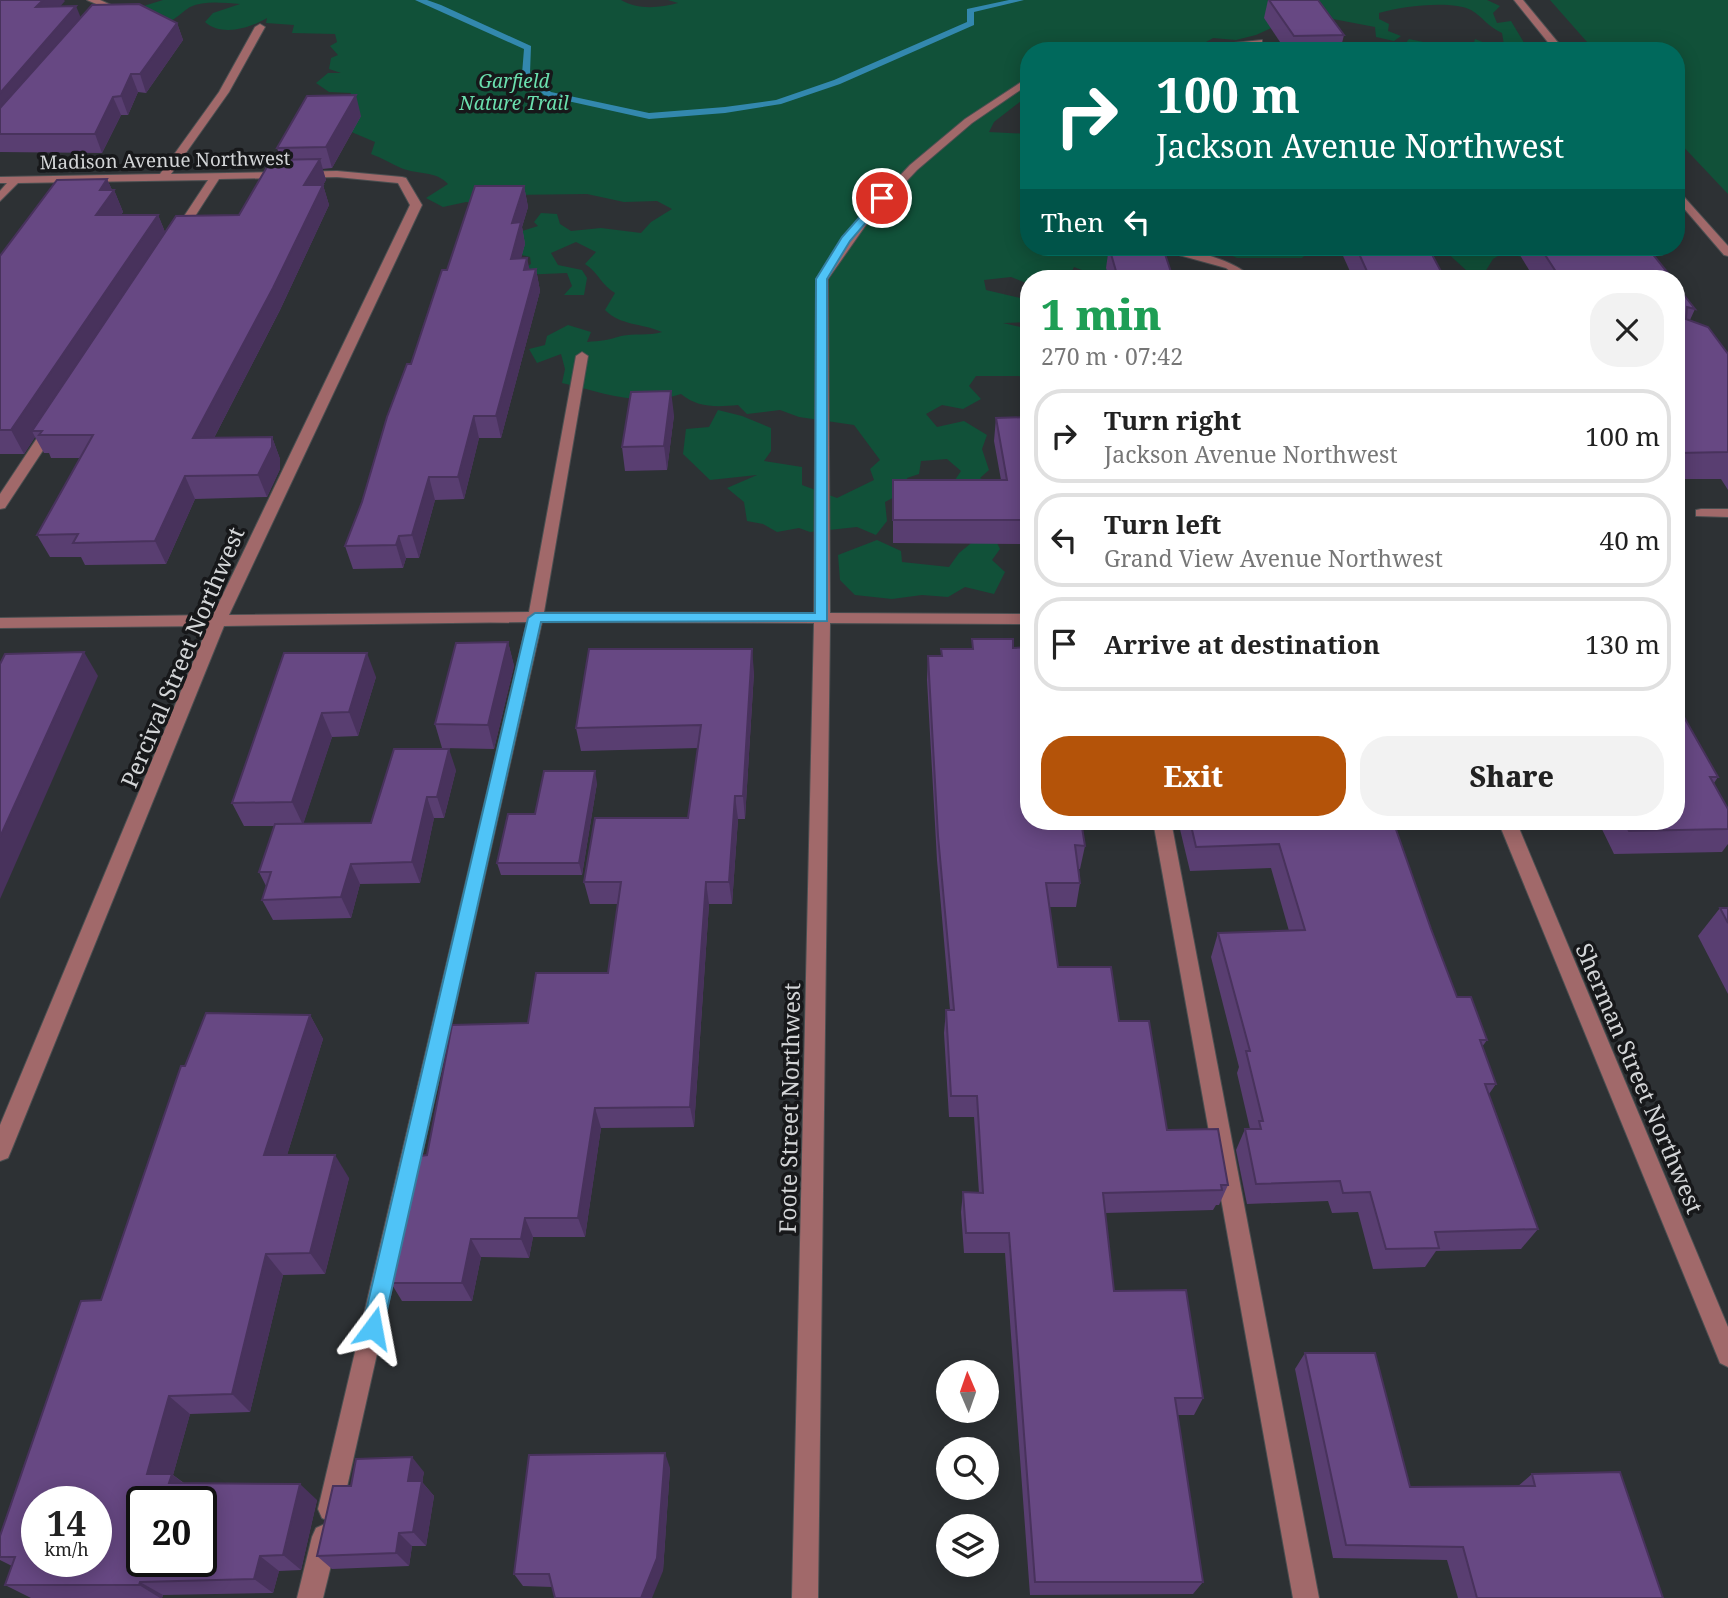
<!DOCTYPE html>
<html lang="en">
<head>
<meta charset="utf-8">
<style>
  body { margin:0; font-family:"Noto Serif",serif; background:#f2f2f2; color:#222; height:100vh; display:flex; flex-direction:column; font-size:26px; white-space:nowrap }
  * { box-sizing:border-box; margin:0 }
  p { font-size:23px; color:#767676 }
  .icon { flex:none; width:38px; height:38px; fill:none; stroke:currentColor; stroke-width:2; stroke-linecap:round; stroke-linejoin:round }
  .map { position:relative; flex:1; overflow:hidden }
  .side { position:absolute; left:1020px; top:270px; width:665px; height:560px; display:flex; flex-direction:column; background:#fff; border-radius:28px; box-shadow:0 4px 18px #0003 }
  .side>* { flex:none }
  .hud { position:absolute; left:1020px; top:42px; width:665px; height:214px; border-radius:28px; box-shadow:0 4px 18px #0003; background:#00695c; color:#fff; overflow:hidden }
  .needle { width:46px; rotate:358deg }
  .buttons { position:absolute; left:936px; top:1360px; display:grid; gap:14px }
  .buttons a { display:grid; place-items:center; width:63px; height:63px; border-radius:50%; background:#fff; box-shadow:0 4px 18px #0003; font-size:35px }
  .speed { position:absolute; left:21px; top:1486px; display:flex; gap:14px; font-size:35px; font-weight:700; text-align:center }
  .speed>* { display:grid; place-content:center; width:91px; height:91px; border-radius:50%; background:#fff; box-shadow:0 4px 18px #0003; line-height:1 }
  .speed small { font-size:18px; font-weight:400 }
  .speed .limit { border:4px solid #111; border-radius:10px; background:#fff; color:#111 }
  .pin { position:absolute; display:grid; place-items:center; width:60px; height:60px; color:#fff; margin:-30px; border:4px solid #fff; border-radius:50%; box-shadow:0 2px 7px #0007 }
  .me { position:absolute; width:77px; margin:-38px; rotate:13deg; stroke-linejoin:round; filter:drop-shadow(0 0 5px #0008) }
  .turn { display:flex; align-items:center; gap:24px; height:147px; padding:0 21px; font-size:32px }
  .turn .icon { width:91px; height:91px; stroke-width:2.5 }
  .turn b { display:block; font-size:49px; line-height:60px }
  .then { display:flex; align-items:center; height:66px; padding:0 21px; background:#0003; gap:14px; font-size:26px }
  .round { display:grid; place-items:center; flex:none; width:74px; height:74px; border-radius:28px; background:#f2f2f2 }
  .summary { display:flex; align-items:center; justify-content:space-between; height:119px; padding:0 21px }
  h1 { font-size:42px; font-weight:800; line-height:52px; color:#1e9e55 }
  .button { display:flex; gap:14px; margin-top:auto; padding:14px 21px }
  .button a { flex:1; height:80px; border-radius:28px; background:#b45309; color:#fff; font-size:28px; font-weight:800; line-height:80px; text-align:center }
  .button a+a { background:#f2f2f2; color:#222 }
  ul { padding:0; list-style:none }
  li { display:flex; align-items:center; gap:21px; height:94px; margin:0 14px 10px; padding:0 7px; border:4px solid #e0e0e0; border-radius:28px }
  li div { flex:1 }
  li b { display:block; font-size:26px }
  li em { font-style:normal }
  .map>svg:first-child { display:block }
</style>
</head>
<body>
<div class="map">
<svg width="1728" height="1598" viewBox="0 0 1728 1598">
  <rect width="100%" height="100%" fill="#2d3134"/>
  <g fill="#115139">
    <path d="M163,0H621C638,10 659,8 678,3L668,0H1487L1500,6L1493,13L1497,23L1511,21L1529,51L1504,45L1502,33C1488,27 1483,17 1471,10C1452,0 1401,6 1379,13V19L1389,24L1388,31L1401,36L1394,41L1376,37L1375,27L1333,19L1304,25L1280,24L1256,35L1236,40L1213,38L1201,45L1177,51H1029V87L1025,88L1021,101L994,122L989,132L1029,134V247H1125L1131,268L1097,276L1074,267L1069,278H1029V284L1011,277L984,280L986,290L1029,300V322L1003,323L1029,329V381L1019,376H976L969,386L981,399L963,409L942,405L926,414L937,427L964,421L987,435L982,449L989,470L980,478L990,483L992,533L1000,549L992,560L1005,572L994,594L965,587L948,597L922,595L892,599L855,595L840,580L838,555L877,540L901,551L902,562L949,567L959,553L975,540L953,483L961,471L947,459L921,461L919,474L907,478L910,489L885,502L887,521L876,535L857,527L810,532L799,528L777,532L763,524L747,521L744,502L727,488L757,475L710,480L683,454L686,429L709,427L718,410L742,416L771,428V451L764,461L802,467V485L837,498L874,480L870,469L880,460L854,425L799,417L780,410L747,414L738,405C716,407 698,408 681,394C640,408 601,392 562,383L565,369L561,354L537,363L529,349L545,345L547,336L568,325L591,332L587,342C600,341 609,340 621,336C634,333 649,336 662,332C642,323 621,326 605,310L615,293C601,285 599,273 585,264L596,252L576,242L551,253L558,265L582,270L587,278L584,295H564L572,286L567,273L469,277L520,271L531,264L530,257L513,253L519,232L538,226L534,222L541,213L557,214L560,224L571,231L601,228L641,233L651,222L672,209L657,201L624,202L587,194L509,195L481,204L466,202L443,207L426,198L448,184C435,170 418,175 401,168C392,164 382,158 371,154L375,142L342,128L351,93L329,92L316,83L328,73H341L329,69L331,58L338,55L330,46L337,42L335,34L292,33L294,25L266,23L267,18C250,28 222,37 205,22L213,13L240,4C224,3 205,0 190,7C182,12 176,19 167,23L134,9Z"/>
    <polygon points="1550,0 1728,0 1728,194 1677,140 1676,51 1595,51"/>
    <polygon points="1409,39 1457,49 1473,46 1475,39 1505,51 1352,51 1385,49 1385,43 1405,44"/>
    <polygon points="1211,247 1345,247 1324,253 1313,248 1302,258 1237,258"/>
    <polygon points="1450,247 1595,247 1527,258 1503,253 1493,259 1485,272 1466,270 1444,250"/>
  </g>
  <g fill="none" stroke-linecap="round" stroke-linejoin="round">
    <polygon fill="#3388ae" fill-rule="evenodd" points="415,0 427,0 441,5 531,46 530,73 551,92 649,113 725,107 776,100 834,80 967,22 967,9 1009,0 1024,0 974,12 974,25 840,84 781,104 725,113 649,119 545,96 522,74 524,49"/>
    <g stroke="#4b4f51" stroke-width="2">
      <g id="minor">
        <polygon points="87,0 100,0 111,5 93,24 88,21 101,6"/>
        <polygon points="1514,0 1523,0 1565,51 1555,51"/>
        <polygon points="260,24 265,27 229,92 171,174 337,171 402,177 406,178 422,205 229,615 529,612 576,356 582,352 588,356 544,612 814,613 816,279 860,218 910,165 965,119 1029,77 1029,84 972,123 917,170 868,222 828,279 830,613 1029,614 1029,624 830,623 818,1598 792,1598 814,623 542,622 340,1518 331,1522 322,1518 318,1509 527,622 224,626 11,1151 8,1158 0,1161 0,1125 208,626 0,628 0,618 213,615 410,205 398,183 337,177 219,179 181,238 177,239 171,236 208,180 18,183 0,201 0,191 7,183 0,183 0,177 160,174 219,92 255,27"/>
        <polygon points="1262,40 1262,44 1259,45 1196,51 1159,51"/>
        <polygon points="1676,188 1728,246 1728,256 1724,255 1676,199"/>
        <path d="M1150,247C1178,246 1232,257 1252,278H1239L1226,268Z"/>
        <polygon points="52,422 59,426 5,508 0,509 0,494 47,423"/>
        <polygon points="1701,509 1728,509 1728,517 1696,516 1696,510"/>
        <polygon points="1153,821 1171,821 1319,1598 1293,1598"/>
        <polygon points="1498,821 1516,821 1728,1327 1728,1367 1720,1363"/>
        <polygon points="325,1524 334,1528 338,1537 323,1598 297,1598 312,1537 316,1528"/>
      </g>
    </g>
    <use href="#minor" fill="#a1696a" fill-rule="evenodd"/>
  </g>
  <g fill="#593e71">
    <polygon points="0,0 64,0 60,6 81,18 177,23 183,40 146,93 138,92 128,115 121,115 102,153 0,152"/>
    <polygon points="1268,0 1318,0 1344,35 1340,51 1286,51 1264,18"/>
    <polygon points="361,116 332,168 322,169 326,180 323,185 329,205 280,310 214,438 272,437 280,459 280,469 267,497 195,499 166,564 85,565 81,557 50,557 37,535 80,458 51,458 49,453 44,453 35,437 24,454 0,454 0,256 107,179 112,190 114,190 123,212 121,215 158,215 165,232 239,215 281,160 277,148"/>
    <polygon points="524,186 528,207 522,227 525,244 521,258 530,270 536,269 540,291 501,438 479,438 464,499 435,500 419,558 406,558 403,568 353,569 345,546 362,502 411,364 447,270"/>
    <polygon points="1109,247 1154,251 1173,278 1109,278 1106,268"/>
    <polygon points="1339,247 1428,247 1444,277 1444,278 1353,278"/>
    <polygon points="1515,247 1647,247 1672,278 1534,278"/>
    <polygon points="1676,285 1695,309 1690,320 1728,354 1728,490 1721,479 1676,479"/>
    <polygon points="674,415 667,470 625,471 622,447"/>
    <polygon points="1029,417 1029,544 893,543 893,480 1001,480 994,441 996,418"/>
    <polygon points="972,639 1013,648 1085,846 1080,869 1079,869 1080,883 1076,907 1049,907 1058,967 1119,1021 1167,1130 1228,1185 1219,1205 1216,1205 1213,1210 1105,1213 1114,1291 1203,1398 1194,1415 1177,1415 1203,1582 1193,1594 1030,1595 1005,1253 964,1253 961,1212 963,1192 979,1193 974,1117 949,1117 944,1033 946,1010 950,1010 937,860 927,680 928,656 941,656 941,649 972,649"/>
    <polygon points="508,642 514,666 494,749 442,748 435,724"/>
    <polygon points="284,653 376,677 358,736 332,737 303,824 371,823 456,770 444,818 434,818 420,883 360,884 351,918 273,920 262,900 266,886 259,872 275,826 244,826 232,803"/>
    <polygon points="754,672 745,819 738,819 732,904 709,904 694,1127 601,1128 585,1237 533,1237 529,1258 481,1257 472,1301 402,1301 391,1283 427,1155 528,1023 608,973 618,904 590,904 584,882 688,818 698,748 581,751 576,728"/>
    <polygon points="1676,703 1718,777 1714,783 1728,809 1728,844 1722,852 1614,854 1598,821 1676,821"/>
    <polygon points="597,783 582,875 501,875 497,863 535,814"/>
    <polygon points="1178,821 1393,821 1431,929 1457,997 1487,1040 1482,1047 1496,1084 1489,1094 1538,1229 1521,1249 1436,1251 1425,1267 1373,1269 1358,1212 1332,1213 1328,1201 1247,1204 1236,1150 1245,1129 1250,1129 1237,1073 1239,1067 1211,957 1218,933 1289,931 1271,868 1190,871"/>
    <polygon points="1720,908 1728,908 1728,994 1698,936"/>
    <polygon points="310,1015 323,1039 287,1155 349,1178 325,1274 283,1275 250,1412 190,1414 173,1475 184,1483 317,1500 301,1570 279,1571 273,1593 163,1595 162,1598 31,1598 5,1585 12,1566 0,1560 0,1536 101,1300 185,1066"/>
    <polygon points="1305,1353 1410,1487 1517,1487 1532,1474 1663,1598 1458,1598 1447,1560 1333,1558 1295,1369"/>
    <polygon points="670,1468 663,1571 552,1587 523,1586 514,1574"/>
    <polygon points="424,1472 422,1482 434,1496 426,1546 412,1546 409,1566 332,1569 317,1556 351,1486"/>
  </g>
  <g fill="#48325c">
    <polygon points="43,0 64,0 65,1 44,25 36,7"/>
    <polygon points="76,6 83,23 0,121 0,93"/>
    <polygon points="177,23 183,40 146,93 140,74"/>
    <polygon points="131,74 138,92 128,115 121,96"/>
    <polygon points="356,95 361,116 332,168 326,147"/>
    <polygon points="113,97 121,115 102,153 95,134"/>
    <polygon points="320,159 326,180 323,185 329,205 280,310 202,461 193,438 304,185"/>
    <polygon points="107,179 113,192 114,190 123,212 106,237 96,215 100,190"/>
    <polygon points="524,186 528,207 522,227 525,244 515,280 511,259 512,223"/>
    <polygon points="158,215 167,237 32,431 35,437 24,454 11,430"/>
    <polygon points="527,258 532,280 524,270"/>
    <polygon points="536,269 540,291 501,438 496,416"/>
    <polygon points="671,391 674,415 667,470 664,446"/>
    <polygon points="474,416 479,438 464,499 458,477"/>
    <polygon points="272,437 280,459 280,469 267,497 258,475"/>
    <polygon points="185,476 195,499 166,564 155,541"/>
    <polygon points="429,477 435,500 419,558 412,535"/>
    <polygon points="399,536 406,558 403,568 396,545"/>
    <polygon points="508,642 514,666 494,749 488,725"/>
    <polygon points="752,649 754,672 745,819 743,796"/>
    <polygon points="84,652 98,676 0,899 0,837"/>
    <polygon points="367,653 376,677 358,736 349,712"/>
    <polygon points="322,713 332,737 303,825 292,802"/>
    <polygon points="449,749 456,770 444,818 437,797"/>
    <polygon points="595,771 597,783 582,875 579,863"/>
    <polygon points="735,796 738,819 732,904 729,882"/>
    <polygon points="427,797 434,818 420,883 412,862"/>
    <polygon points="351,864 360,884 351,918 341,897"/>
    <polygon points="706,882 709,904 694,1127 690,1107"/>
    <polygon points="310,1015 323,1039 280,1178 264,1155"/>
    <polygon points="595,1108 601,1128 585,1237 578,1218"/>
    <polygon points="335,1155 349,1178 325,1274 310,1253"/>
    <polygon points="525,1218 533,1237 529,1258 521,1239"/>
    <polygon points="471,1239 481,1257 472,1301 462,1283"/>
    <polygon points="266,1254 283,1275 250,1412 232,1394"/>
    <polygon points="169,1396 190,1414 173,1475 193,1491 169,1491 147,1474"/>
    <polygon points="665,1453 670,1468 663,1571 652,1598 641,1598"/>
    <polygon points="412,1457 424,1472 422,1482 434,1496 426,1546 413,1532 408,1481"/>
    <polygon points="300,1484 317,1500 301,1570 283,1555"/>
    <polygon points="399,1533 412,1546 409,1566 396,1553"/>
    <polygon points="260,1556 279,1571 273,1593 254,1579"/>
    <polygon points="140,1582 163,1595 162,1598 160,1598 139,1585"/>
  </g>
  <g fill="#674883" stroke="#48325c" stroke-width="2" fill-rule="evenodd">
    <polygon points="0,0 43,0 36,7 76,6 0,93"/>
    <polygon points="1269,0 1318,0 1344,35 1294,36"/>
    <polygon points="139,4 177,23 140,74 131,74 121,96 113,97 95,134 0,134 0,108 92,5"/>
    <polygon points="356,95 326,147 277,148 307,96"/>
    <polygon points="320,159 304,185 323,185 273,288 193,438 272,437 272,447 258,475 185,476 155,541 73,543 78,534 37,535 93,435 39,435 42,431 32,431 176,216 239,215 271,160"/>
    <polygon points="107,179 100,190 114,190 96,215 158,215 11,430 0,430 0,256 57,180"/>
    <polygon points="475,186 524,186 512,223 521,222 511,259 527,258 524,270 536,269 496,416 474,416 458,477 429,477 412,535 399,536 396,545 345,546 362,502 387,417 407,364 411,364 442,270 447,270"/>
    <polygon points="1109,247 1153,247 1154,251 1164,251 1173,278 1118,278"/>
    <polygon points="1356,247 1428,247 1444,277 1370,278"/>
    <polygon points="1540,247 1647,247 1672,278 1560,278"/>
    <polygon points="1676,285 1695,309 1687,307 1686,319 1708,327 1728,354 1728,452 1678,453 1676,451"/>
    <polygon points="671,391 664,446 622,447 631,392"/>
    <polygon points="1029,417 1029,520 893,520 893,480 1007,480 996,418"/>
    <polygon points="972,639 1013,639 1013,648 1029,647 1029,821 1081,821 1085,846 1075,845 1080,883 1046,883 1058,967 1111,967 1119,1021 1149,1021 1167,1130 1218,1129 1228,1185 1221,1185 1222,1190 1103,1193 1114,1291 1186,1290 1203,1398 1175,1398 1203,1582 1035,1582 1009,1233 966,1233 963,1192 983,1193 977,1096 951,1096 946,1010 954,1010 938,836 928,656 942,656 941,649 973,649"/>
    <polygon points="508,642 488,725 435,724 456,643"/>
    <polygon points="589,649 752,649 743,796 735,796 729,882 706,882 690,1107 595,1108 578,1218 525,1218 521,1239 471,1239 462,1283 391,1283 420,1156 427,1155 452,1025 528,1023 536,973 608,973 621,882 584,882 595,818 688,818 701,725 576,728"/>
    <polygon points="84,652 0,837 0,664 5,654"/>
    <polygon points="284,653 367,653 349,712 322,713 292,802 232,803"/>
    <polygon points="1676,685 1681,693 1676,693"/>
    <polygon points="1676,703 1718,777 1710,777 1728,809 1728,829 1629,831 1624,821 1676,821"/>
    <polygon points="394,749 449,749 437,797 427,797 412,862 351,864 341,897 262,900 271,872 259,872 275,824 371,823"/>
    <polygon points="544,771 595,771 579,863 497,863 508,814 535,814"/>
    <polygon points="1190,821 1393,821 1431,929 1457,997 1471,997 1487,1040 1480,1040 1496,1084 1485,1084 1538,1229 1435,1232 1439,1248 1386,1249 1370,1192 1343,1193 1340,1181 1256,1184 1245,1129 1261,1129 1259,1121 1263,1121 1246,1051 1250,1051 1218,933 1305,930 1279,844 1196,847"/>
    <polygon points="1720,908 1728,908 1728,923"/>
    <path d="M206,1013L310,1015L264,1155H335L310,1253L266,1254L232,1394L169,1396L147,1474H172L169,1483L300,1484L283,1555L260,1556L254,1579L140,1582L139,1585H5L15,1557H0V1536L81,1301L101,1300L181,1066H185ZM37,1502H96V1561H37ZM142,1502H201V1561H142Z"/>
    <polygon points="1305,1353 1375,1353 1410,1487 1535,1486 1532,1474 1620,1472 1663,1598 1477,1598 1463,1547 1346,1545"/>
    <polygon points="665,1453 657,1558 641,1598 555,1598 549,1574 514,1574 529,1455"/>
    <polygon points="412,1457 408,1481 422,1481 413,1532 399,1533 396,1553 317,1556 333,1486 351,1486 356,1459"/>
  </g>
  <polygon fill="#4fc3f7" stroke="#337fa1" stroke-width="2" points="878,196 887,198 850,241 827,279 827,621 541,622 383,1328 380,1336 373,1339 365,1336 362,1328 528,618 535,613 815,613 816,279 842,237"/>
  <g text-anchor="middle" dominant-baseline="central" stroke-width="7" stroke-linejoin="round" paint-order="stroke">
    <g font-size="19" font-style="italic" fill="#6adfae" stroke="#17181a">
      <text x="514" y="81">Garfield<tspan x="514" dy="22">Nature Trail</tspan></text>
    </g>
    <g font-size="19" fill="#d3d5d7" stroke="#17181a">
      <text transform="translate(165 160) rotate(-1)">Madison Avenue Northwest</text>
    </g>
    <g font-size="23" fill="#d3d5d7" stroke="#17181a">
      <text transform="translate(182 657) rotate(-67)">Percival Street Northwest</text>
      <text transform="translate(1640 1078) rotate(67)">Sherman Street Northwest</text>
      <text transform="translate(789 1108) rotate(-89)">Foote Street Northwest</text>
    </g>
  </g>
</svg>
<div class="buttons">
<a><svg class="needle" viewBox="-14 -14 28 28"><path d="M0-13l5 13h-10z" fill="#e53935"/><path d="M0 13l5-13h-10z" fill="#767676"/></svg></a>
<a><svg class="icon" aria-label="search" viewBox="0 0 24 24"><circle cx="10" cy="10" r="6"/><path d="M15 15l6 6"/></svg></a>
<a><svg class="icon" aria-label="layers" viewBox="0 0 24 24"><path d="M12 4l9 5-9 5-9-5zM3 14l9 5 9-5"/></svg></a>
</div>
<div class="speed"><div>14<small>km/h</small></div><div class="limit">20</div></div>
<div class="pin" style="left:882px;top:198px;background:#d93025"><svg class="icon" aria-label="arrive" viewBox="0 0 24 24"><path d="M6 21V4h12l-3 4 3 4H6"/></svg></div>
<svg class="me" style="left:373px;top:1328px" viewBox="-20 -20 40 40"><path d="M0-17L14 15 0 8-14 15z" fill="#4fc3f7" stroke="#fff" stroke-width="4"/></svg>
<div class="hud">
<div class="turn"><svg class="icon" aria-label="right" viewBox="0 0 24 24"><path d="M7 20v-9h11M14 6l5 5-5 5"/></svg><div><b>100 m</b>Jackson Avenue Northwest</div></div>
<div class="then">Then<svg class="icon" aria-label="left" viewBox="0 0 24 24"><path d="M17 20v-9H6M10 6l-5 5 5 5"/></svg></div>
</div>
<section class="side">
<div class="summary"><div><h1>1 min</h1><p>270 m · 07:42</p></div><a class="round"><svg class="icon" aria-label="close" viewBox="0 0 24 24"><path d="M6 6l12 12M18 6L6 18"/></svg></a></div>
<ul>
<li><svg class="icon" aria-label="right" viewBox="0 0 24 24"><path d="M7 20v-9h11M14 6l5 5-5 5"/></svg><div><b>Turn right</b><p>Jackson Avenue Northwest</p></div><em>100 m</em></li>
<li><svg class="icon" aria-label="left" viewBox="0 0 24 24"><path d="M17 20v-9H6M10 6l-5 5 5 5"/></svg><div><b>Turn left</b><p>Grand View Avenue Northwest</p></div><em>40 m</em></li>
<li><svg class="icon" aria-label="arrive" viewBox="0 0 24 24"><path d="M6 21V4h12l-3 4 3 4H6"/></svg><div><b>Arrive at destination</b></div><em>130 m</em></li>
</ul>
<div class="button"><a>Exit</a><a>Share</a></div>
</section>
</div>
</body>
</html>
